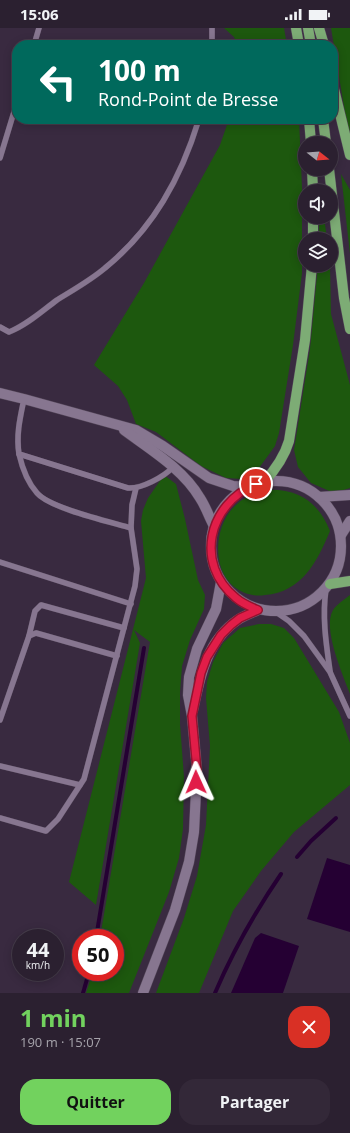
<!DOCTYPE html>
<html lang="fr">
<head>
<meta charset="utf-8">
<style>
  body { margin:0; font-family:"Open Sans",sans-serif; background:#332838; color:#f1f3f6; height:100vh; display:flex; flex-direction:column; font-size:15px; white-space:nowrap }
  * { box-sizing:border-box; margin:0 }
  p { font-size:13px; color:#a6a3ab }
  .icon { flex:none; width:22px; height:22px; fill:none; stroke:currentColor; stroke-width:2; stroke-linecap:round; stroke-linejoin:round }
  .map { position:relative; height:965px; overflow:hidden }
  .drawer { display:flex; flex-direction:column; background:#2b2030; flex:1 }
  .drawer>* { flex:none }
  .banner { position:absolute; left:12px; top:12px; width:326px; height:84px; border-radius:16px; box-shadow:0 2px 10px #0003,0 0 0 1px #473e4c; background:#00695c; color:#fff; overflow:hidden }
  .needle { width:26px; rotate:107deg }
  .controls { position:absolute; left:298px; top:108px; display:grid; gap:8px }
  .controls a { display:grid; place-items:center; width:40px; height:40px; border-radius:50%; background:#2b2030; box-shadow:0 2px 10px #0003,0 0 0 1px #473e4c; font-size:20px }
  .speed { position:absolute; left:12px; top:901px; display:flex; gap:8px; font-size:20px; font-weight:700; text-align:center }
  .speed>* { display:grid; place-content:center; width:52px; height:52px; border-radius:50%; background:#2b2030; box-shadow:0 2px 10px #0003,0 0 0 1px #473e4c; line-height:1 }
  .speed small { font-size:10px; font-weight:400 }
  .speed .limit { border:6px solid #d22; background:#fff; color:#111 }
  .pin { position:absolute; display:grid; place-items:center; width:34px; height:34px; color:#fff; margin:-17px; border:2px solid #fff; border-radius:50%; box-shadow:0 1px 4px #0007 }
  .me { position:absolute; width:44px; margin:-22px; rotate:359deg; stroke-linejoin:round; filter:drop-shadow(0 0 3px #0008) }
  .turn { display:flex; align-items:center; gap:14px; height:84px; padding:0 20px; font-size:18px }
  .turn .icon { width:52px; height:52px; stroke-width:2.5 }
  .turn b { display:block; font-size:28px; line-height:34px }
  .round { display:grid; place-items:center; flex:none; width:42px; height:42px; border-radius:16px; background:#332838 }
  .headline { display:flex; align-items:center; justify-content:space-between; height:68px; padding:0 20px }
  h1 { font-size:24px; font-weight:700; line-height:30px; color:#72d25e }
  .button { display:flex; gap:8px; margin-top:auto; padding:8px 20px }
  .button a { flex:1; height:46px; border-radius:16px; background:#72d25e; color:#111; font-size:16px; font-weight:700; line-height:46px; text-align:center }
  .button a+a { background:#332838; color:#f1f3f6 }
  .status { display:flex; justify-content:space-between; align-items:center; height:28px; padding:0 20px; background:#2b2030; direction:ltr }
  .status svg { height:11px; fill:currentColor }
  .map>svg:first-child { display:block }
</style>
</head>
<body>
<div class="status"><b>15:06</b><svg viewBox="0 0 49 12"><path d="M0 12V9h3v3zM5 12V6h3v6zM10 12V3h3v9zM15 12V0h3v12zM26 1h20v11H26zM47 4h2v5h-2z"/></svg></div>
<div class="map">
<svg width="350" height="965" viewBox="0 0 350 965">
  <rect width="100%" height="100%" fill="#392a40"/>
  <g fill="#1d580e">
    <polygon points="224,0 284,0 287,17 237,17 234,9"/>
    <polygon points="331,0 350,0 350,110 348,103"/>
    <polygon points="229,91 299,91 302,160 302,245 293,317 279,405 275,418 259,440 242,451 226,450 201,438 156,404 136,396 127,372 118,358 94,337 144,255 220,117"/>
    <polygon points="341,146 350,162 350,228 350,226"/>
    <polygon points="319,189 324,189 327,211 319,211"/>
    <polygon points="318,237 330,237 331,286 350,357 350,460 334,465 311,455 298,439 294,422 310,321"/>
    <polygon points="164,447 176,456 185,491 198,552 205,567 204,581 190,612 182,638 180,664 180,696 184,749 183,801 179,830 169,864 129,965 86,965 93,944 115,944 115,910 100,910 150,614 134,602 140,615 96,877 69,854 146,550 141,493 143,482 148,470"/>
    <path d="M265,462C297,460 318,473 330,503C317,534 302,564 265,567C253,569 241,565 232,557C211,538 215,495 236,477C244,469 254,466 265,462Z"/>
    <path d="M350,567V666C343,647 322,600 333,582C337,576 345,571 350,567Z"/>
    <polygon points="259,596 271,596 284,600 294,610 339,684 350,715 350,757 294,804 261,843 233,883 199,965 156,965 184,890 197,848 206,797 210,718 206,670 207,654 213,634 223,615 240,600"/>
  </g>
  <g fill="#250033">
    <polygon points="327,830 350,837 350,904 307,891"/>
    <polygon points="261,905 299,918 283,965 231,965 255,910"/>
  </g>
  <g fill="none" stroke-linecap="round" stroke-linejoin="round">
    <g stroke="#250033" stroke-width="4">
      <polyline points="297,829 311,813 336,790"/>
      <polyline points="96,910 144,620"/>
      <polyline points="83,965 89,944"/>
      <path d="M215,965C233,923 255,884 281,846"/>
    </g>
    <g stroke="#534658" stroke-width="6">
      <g id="service">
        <polyline points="34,17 39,0"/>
        <polyline points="212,17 212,0"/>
        <polyline points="0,130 17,74"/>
        <path d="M0,299L9,304C27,297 42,283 57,272C73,262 91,252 105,240C153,201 181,150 199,91"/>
        <path d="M24,371C20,390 16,407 19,426L128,460C141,461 164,449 173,439"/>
        <path d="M19,426C22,439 28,455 37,465C49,480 111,494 131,500L132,477L136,460"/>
        <polyline points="0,534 131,576"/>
        <path d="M326,561C322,589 326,615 330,643"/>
        <polyline points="276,584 289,593 304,608 330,644 350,688"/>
        <polyline points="29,608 35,583 41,577 124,600"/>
        <polyline points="0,692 29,608 36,605 117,628"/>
        <polyline points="0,738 80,757"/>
        <polyline points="0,790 46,803 58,791 84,751 135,558 137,541 131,500"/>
      </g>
    </g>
    <g stroke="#534658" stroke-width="11">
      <g id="minor">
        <polyline points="0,365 24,371 136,402 163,418 209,450 233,458 248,459"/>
        <path d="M124,402C151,422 183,441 200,470C206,479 209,489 214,498"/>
      </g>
    </g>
    <g stroke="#534658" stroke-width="11">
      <g id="secondary">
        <circle cx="276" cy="518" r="65"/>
        <polyline points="319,469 350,467"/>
        <polyline points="341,507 350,493"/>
        <path d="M193,682C200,648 207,612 239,591C245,587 252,585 258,582"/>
        <polyline points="143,965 175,882 189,834 194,804 197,742 192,688 188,667 189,649 197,621 216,581 221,554"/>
      </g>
    </g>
    <g stroke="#534658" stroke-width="11">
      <g id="primary">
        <polyline points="296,0 299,17"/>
        <polyline points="308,0 311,17"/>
        <polyline points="319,0 324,17"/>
        <polyline points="333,57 350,127"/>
        <polyline points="309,91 311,115"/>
        <polyline points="323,91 326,115"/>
        <polyline points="312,141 313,163"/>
        <polyline points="329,141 344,270 350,301"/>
        <polyline points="313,211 313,189"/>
        <path d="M264,454C275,442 284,430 289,413L305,312L312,237"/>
        <polyline points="330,556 350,553"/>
      </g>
    </g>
    <use href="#service" stroke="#877690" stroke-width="5.5"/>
    <use href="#minor" stroke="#877690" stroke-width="10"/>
    <use href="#secondary" stroke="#877690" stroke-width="10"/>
    <use href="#primary" stroke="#7dac75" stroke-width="10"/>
  </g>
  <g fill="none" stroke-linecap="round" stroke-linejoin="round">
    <g stroke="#92132f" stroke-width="10">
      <path id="route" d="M196,754L197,742L192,688L201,645L207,629L221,607L231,597L240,590L258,582C251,579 243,576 236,570C194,536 208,476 256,456"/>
    </g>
    <use href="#route" stroke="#e11d48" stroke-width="7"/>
  </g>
</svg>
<div class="controls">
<a><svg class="needle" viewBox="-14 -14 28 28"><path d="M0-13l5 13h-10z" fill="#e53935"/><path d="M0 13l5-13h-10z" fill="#a6a3ab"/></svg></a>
<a><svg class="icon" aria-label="sound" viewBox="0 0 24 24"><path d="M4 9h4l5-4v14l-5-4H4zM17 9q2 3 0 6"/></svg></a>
<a><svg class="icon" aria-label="layers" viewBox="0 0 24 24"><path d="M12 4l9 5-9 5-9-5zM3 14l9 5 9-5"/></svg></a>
</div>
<div class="speed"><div>44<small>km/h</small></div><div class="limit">50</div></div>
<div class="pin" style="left:256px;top:456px;background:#d93025"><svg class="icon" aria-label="arrive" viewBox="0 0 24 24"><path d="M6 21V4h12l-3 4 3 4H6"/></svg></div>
<svg class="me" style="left:196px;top:754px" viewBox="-20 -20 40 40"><path d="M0-17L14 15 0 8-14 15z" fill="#e11d48" stroke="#fff" stroke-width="4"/></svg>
<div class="banner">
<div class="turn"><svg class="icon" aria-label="left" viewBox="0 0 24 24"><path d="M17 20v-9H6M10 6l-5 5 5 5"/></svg><div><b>100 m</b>Rond-Point de Bresse</div></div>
</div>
</div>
<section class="drawer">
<div class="headline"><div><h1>1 min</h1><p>190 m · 15:07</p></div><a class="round" style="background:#d93025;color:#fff"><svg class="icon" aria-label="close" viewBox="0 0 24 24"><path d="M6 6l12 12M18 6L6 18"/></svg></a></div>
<div class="button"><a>Quitter</a><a>Partager</a></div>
</section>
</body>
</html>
